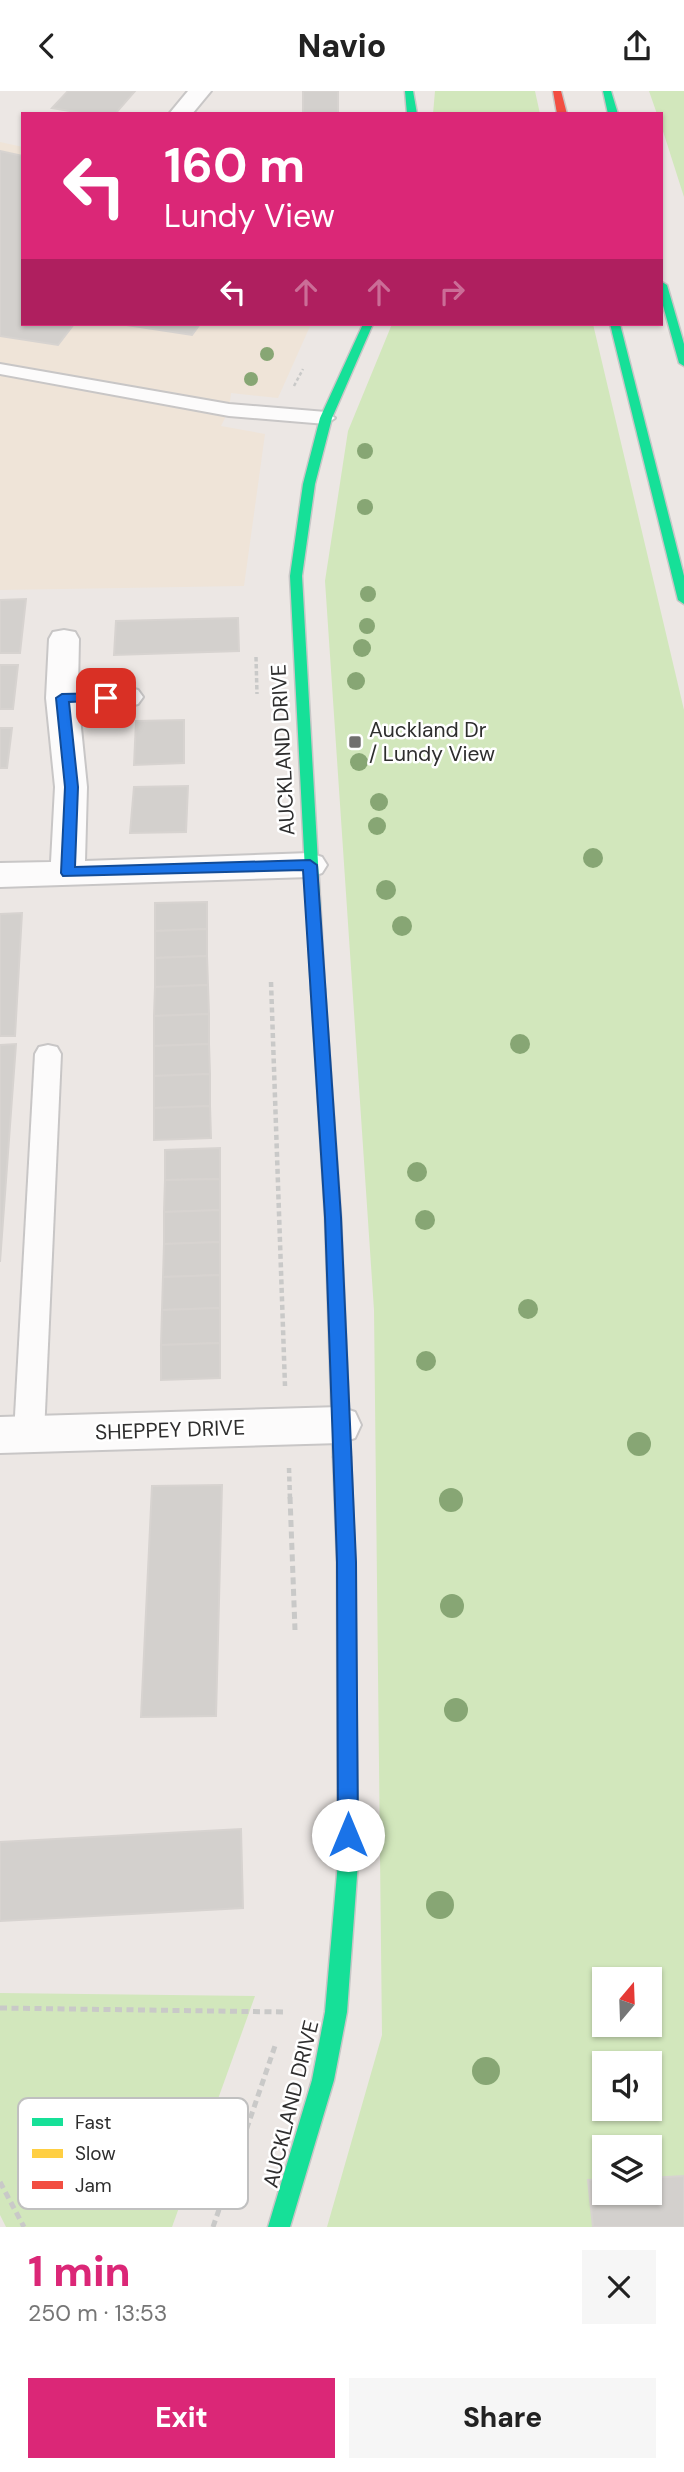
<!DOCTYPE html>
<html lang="en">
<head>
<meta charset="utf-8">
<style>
  body { margin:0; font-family:"DM Sans",sans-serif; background:#f6f6f6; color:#222; height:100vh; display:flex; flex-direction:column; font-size:26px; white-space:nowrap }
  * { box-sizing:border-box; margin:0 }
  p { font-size:23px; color:#767676 }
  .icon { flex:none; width:38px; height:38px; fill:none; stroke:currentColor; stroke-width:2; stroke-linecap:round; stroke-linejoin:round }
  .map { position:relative; height:2136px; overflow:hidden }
  .side { display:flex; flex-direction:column; background:#fff; flex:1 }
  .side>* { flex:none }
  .top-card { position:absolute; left:21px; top:21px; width:642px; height:214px; border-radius:0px; box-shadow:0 2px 5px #0004; background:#db2777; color:#fff; overflow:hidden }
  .needle { width:46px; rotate:19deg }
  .controls { position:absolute; left:592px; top:1876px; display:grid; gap:14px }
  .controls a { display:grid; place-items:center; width:70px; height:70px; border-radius:0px; background:#fff; box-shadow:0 2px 5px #0004; font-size:35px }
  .pin { position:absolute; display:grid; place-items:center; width:60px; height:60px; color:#fff; margin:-30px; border-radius:14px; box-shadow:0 4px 10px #0006 }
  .me { position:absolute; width:77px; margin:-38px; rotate:0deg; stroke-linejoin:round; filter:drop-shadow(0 0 5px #0008) }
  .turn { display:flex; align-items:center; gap:24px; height:147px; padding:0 28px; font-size:32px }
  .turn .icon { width:91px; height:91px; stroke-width:2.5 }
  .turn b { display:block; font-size:49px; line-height:60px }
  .lanes { display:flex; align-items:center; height:66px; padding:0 28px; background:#0003; justify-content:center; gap:35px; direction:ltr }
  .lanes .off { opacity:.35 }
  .round { display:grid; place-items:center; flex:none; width:74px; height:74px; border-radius:0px; background:#f6f6f6 }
  .overview { display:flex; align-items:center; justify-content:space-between; height:119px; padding:0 28px }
  h1 { font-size:42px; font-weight:800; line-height:52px; color:#db2777 }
  .cta { display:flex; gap:14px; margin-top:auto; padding:14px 28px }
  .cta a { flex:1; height:80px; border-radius:0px; background:#db2777; color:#fff; font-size:28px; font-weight:800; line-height:80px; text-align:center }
  .cta a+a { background:#f6f6f6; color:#222 }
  header { display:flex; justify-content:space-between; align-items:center; height:91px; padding:0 28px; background:#fff; font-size:32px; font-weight:800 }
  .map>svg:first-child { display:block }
</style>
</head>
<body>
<header><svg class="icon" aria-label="back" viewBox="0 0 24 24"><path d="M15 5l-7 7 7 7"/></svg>Navio<svg class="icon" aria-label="share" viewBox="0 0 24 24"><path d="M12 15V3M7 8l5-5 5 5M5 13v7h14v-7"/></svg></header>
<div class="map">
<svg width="684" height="2136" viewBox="0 0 684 2136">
  <rect width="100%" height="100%" fill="#ece7e4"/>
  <polygon fill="#efe4d8" points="0,51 23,56 23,233 311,233 278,307 231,302 229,319 221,335 265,343 244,495 0,499"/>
  <g fill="#d2e7bc" fill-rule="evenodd">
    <polygon points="435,0 535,0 540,23 433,23"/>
    <polygon points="649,0 684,0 684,106 662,37 662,23 657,23"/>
    <path d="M392,233H593L684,619V2136H327L382,1944L374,1219L325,490L348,340ZM604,1888H649V1934H604ZM604,1972H649V2018H604ZM604,2056H649V2102H604Z"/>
    <polygon points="0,1902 255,1905 172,2136 6,2136 0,2124"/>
  </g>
  <g fill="#d3d0cd" stroke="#d7d3d0" stroke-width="2">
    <polygon points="68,0 135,0 115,23 88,23 52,17"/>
    <rect x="303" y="0" width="35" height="23"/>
    <polygon points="0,60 23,65 23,233 74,233 58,254 0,245"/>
    <polygon points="120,233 200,233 192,244"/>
    <polygon points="26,508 20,562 0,562 0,509"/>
    <polygon points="238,527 239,560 114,564 116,530"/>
    <polygon points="0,574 18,574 13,618 0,618"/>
    <polygon points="184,629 184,672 134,674 136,630"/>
    <polygon points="0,637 12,637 7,677 0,677"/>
    <polygon points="188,695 186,741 130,742 134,696"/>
    <polygon points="207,811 207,838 155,840 155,812"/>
    <polygon points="22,822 15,945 0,945 0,823"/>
    <polygon points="207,838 207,865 155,867 155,840"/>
    <polygon points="207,865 208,894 155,896 155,867"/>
    <polygon points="208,894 209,923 154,925 155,896"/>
    <polygon points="209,923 209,953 154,955 154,925"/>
    <polygon points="16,953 0,1171 0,954"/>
    <polygon points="209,953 210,983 154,985 154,955"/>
    <polygon points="210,983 210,1015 154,1017 154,985"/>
    <polygon points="210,1015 211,1047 154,1049 154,1017"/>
    <polygon points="220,1057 220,1088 165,1089 165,1059"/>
    <polygon points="220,1088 220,1119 164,1121 165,1089"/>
    <polygon points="220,1119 220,1151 164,1153 164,1121"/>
    <polygon points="220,1151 220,1184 163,1186 164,1153"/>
    <polygon points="220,1184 220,1217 162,1219 163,1186"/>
    <polygon points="220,1217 220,1252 161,1254 162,1219"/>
    <polygon points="220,1252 220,1287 161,1289 161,1254"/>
    <polygon points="222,1394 216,1625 141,1626 152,1395"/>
    <polygon points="241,1738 243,1817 0,1830 0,1751"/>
    <polygon points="684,2085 684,2136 593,2136 588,2089 604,2088 604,2102 649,2102 649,2087"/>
  </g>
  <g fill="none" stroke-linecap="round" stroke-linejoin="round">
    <g stroke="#c8c6c6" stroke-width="4">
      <g id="lane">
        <polygon points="0,273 229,313 326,321 335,327 326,333 229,325 0,283"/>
        <polygon points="48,954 57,956 61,963 44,1343 39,1352 29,1356 19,1352 14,1343 35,963 39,956"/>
      </g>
    </g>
    <g stroke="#c8c6c6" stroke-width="4">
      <g id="street">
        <polygon points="188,0 211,0 192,23 169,23"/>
        <polygon points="64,539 75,541 79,548 78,597 127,596 138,599 143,606 138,613 127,616 79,617 87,696 85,770 310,762 322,766 327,774 322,782 310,786 0,796 0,772 51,771 55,696 46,607 49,548 53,541"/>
        <polygon points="340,1316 355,1321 361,1334 355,1347 340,1352 0,1362 0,1326"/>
      </g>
    </g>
    <g stroke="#c8c6c6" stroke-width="3">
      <g id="fast">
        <polygon points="405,0 413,0 417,23 407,23"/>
        <polygon points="603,0 611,0 618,23 608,23"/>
        <polygon points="662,191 667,194 684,253 684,275 679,272 662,211"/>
        <polygon points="363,233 373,233 332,327 315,393 302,485 325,898 318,903 311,898 290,485 303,393 320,327"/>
        <polygon points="610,233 620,233 684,485 684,513 678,509"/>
        <polygon points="342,1358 348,1361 351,1366 355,1471 358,1771 347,1921 334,1989 290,2136 268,2136 312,1989 325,1921 338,1771 337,1471 333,1366 336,1361"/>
      </g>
    </g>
    <g stroke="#c8c6c6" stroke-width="3">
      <polygon id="slow" points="318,893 325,898 341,1126 351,1366 348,1371 342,1374 336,1371 333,1366 325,1126 311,898"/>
    </g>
    <g stroke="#c8c6c6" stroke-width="3">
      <polygon id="jam" points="553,0 561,0 567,23 557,23"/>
    </g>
    <polyline stroke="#c9c9c8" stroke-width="2.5" stroke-dasharray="3.5 2.5" stroke-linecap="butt" points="294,295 303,278"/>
    <polyline stroke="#c9c9c8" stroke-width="3.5" stroke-dasharray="4.5 2.5" stroke-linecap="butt" points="256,566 257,603"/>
    <g stroke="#c9c9c8" stroke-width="4.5" stroke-dasharray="5 3.5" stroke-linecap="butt">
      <polyline points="271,891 285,1295"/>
      <polyline points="289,1377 290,1408"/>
    </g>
    <g stroke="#c9c9c8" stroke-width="5" stroke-dasharray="7 4.5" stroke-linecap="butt">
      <polyline points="290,1406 295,1539"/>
      <polyline points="0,1917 286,1921"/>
      <polyline points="0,2091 24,2136"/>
      <polyline points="213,2136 275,1955"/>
    </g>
    <use href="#lane" fill="#fcfbfb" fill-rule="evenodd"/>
    <use href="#street" fill="#fcfbfb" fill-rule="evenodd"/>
    <use href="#fast" fill="#16e098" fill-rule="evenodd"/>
    <use href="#slow" fill="#ffcf43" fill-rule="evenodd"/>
    <use href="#jam" fill="#f24e42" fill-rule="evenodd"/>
  </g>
  <g fill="#87a674">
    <circle cx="267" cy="263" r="7"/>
    <circle cx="251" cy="288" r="7"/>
    <circle cx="365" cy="360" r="8"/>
    <circle cx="365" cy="416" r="8"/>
    <circle cx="368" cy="503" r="8"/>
    <circle cx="367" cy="535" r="8"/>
    <circle cx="362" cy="557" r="9"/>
    <circle cx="356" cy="590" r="9"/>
    <circle cx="359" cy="671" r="9"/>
    <circle cx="379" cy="711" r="9"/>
    <circle cx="377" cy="735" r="9"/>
    <circle cx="593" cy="767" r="10"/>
    <circle cx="386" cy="799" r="10"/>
    <circle cx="402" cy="835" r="10"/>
    <circle cx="520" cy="953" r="10"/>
    <circle cx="417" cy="1081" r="10"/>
    <circle cx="425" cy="1129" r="10"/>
    <circle cx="528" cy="1218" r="10"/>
    <circle cx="426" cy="1270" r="10"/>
    <circle cx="639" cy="1353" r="12"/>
    <circle cx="451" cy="1409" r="12"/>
    <circle cx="452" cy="1515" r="12"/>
    <circle cx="456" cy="1619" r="12"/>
    <circle cx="440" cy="1814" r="14"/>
    <circle cx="486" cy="1980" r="14"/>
  </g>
  <polygon fill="#1a73e8" stroke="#114b97" stroke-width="2" points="106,602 110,604 110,609 69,611 78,696 75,776 310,769 317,774 341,1126 356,1471 358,1744 355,1751 348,1754 341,1751 338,1744 337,1471 325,1126 303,779 63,785 61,782 65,696 56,607 62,603"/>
  <rect fill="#706f6e" stroke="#fff" stroke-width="2.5" x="348" y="644" width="14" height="14" rx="3.5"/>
  <g text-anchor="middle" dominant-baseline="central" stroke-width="5" stroke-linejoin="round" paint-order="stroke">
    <g font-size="21" fill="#2e2e2e" stroke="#fff" text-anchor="start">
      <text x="369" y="639">Auckland Dr<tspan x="369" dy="24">/ Lundy View</tspan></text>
    </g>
    <g font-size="21" fill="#2e2e2e" stroke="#fff">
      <text transform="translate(283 659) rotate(-93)">AUCKLAND DRIVE</text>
      <text transform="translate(170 1339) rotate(-2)">SHEPPEY DRIVE</text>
      <text transform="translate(291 2013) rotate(-76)">AUCKLAND DRIVE</text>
    </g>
  </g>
  <rect x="18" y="2007" width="230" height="111" rx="10" fill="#fff" stroke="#c0c0c0" stroke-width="2"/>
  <rect x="32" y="2027" width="31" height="8" fill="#16e098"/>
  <rect x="32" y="2058" width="31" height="9" fill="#ffcf43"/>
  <rect x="32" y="2090" width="31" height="8" fill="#f24e42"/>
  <g font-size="19" fill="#2e2e2e">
    <text x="75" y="2038">Fast</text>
    <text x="75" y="2069">Slow</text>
    <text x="75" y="2101">Jam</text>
  </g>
</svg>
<div class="controls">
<a><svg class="needle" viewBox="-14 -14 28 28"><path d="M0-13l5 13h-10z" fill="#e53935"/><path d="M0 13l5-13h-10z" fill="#767676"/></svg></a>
<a><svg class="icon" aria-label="sound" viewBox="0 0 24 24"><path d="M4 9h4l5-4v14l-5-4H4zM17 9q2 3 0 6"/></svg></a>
<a><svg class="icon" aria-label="layers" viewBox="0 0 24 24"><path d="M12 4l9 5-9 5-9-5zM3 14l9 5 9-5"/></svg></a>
</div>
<div class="pin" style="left:106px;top:607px;background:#d93025"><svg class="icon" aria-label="arrive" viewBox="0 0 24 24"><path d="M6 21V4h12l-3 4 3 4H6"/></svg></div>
<svg class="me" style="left:348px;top:1744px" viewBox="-20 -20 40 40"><circle r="19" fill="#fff"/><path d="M0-13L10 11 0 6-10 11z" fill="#1a73e8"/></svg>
<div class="top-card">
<div class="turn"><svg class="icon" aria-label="left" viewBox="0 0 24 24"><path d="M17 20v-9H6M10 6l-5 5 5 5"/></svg><div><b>160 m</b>Lundy View</div></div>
<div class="lanes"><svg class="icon" aria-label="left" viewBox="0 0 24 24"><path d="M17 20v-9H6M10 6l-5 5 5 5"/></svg><svg class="icon off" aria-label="ahead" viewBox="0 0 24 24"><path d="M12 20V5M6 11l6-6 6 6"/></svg><svg class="icon off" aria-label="ahead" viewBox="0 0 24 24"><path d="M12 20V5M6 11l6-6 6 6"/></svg><svg class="icon off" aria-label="right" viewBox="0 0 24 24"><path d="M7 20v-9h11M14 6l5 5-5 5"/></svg></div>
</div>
</div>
<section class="side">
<div class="overview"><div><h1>1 min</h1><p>250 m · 13:53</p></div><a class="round"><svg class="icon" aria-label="close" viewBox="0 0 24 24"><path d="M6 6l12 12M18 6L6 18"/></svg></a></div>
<div class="cta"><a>Exit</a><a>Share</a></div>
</section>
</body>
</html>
